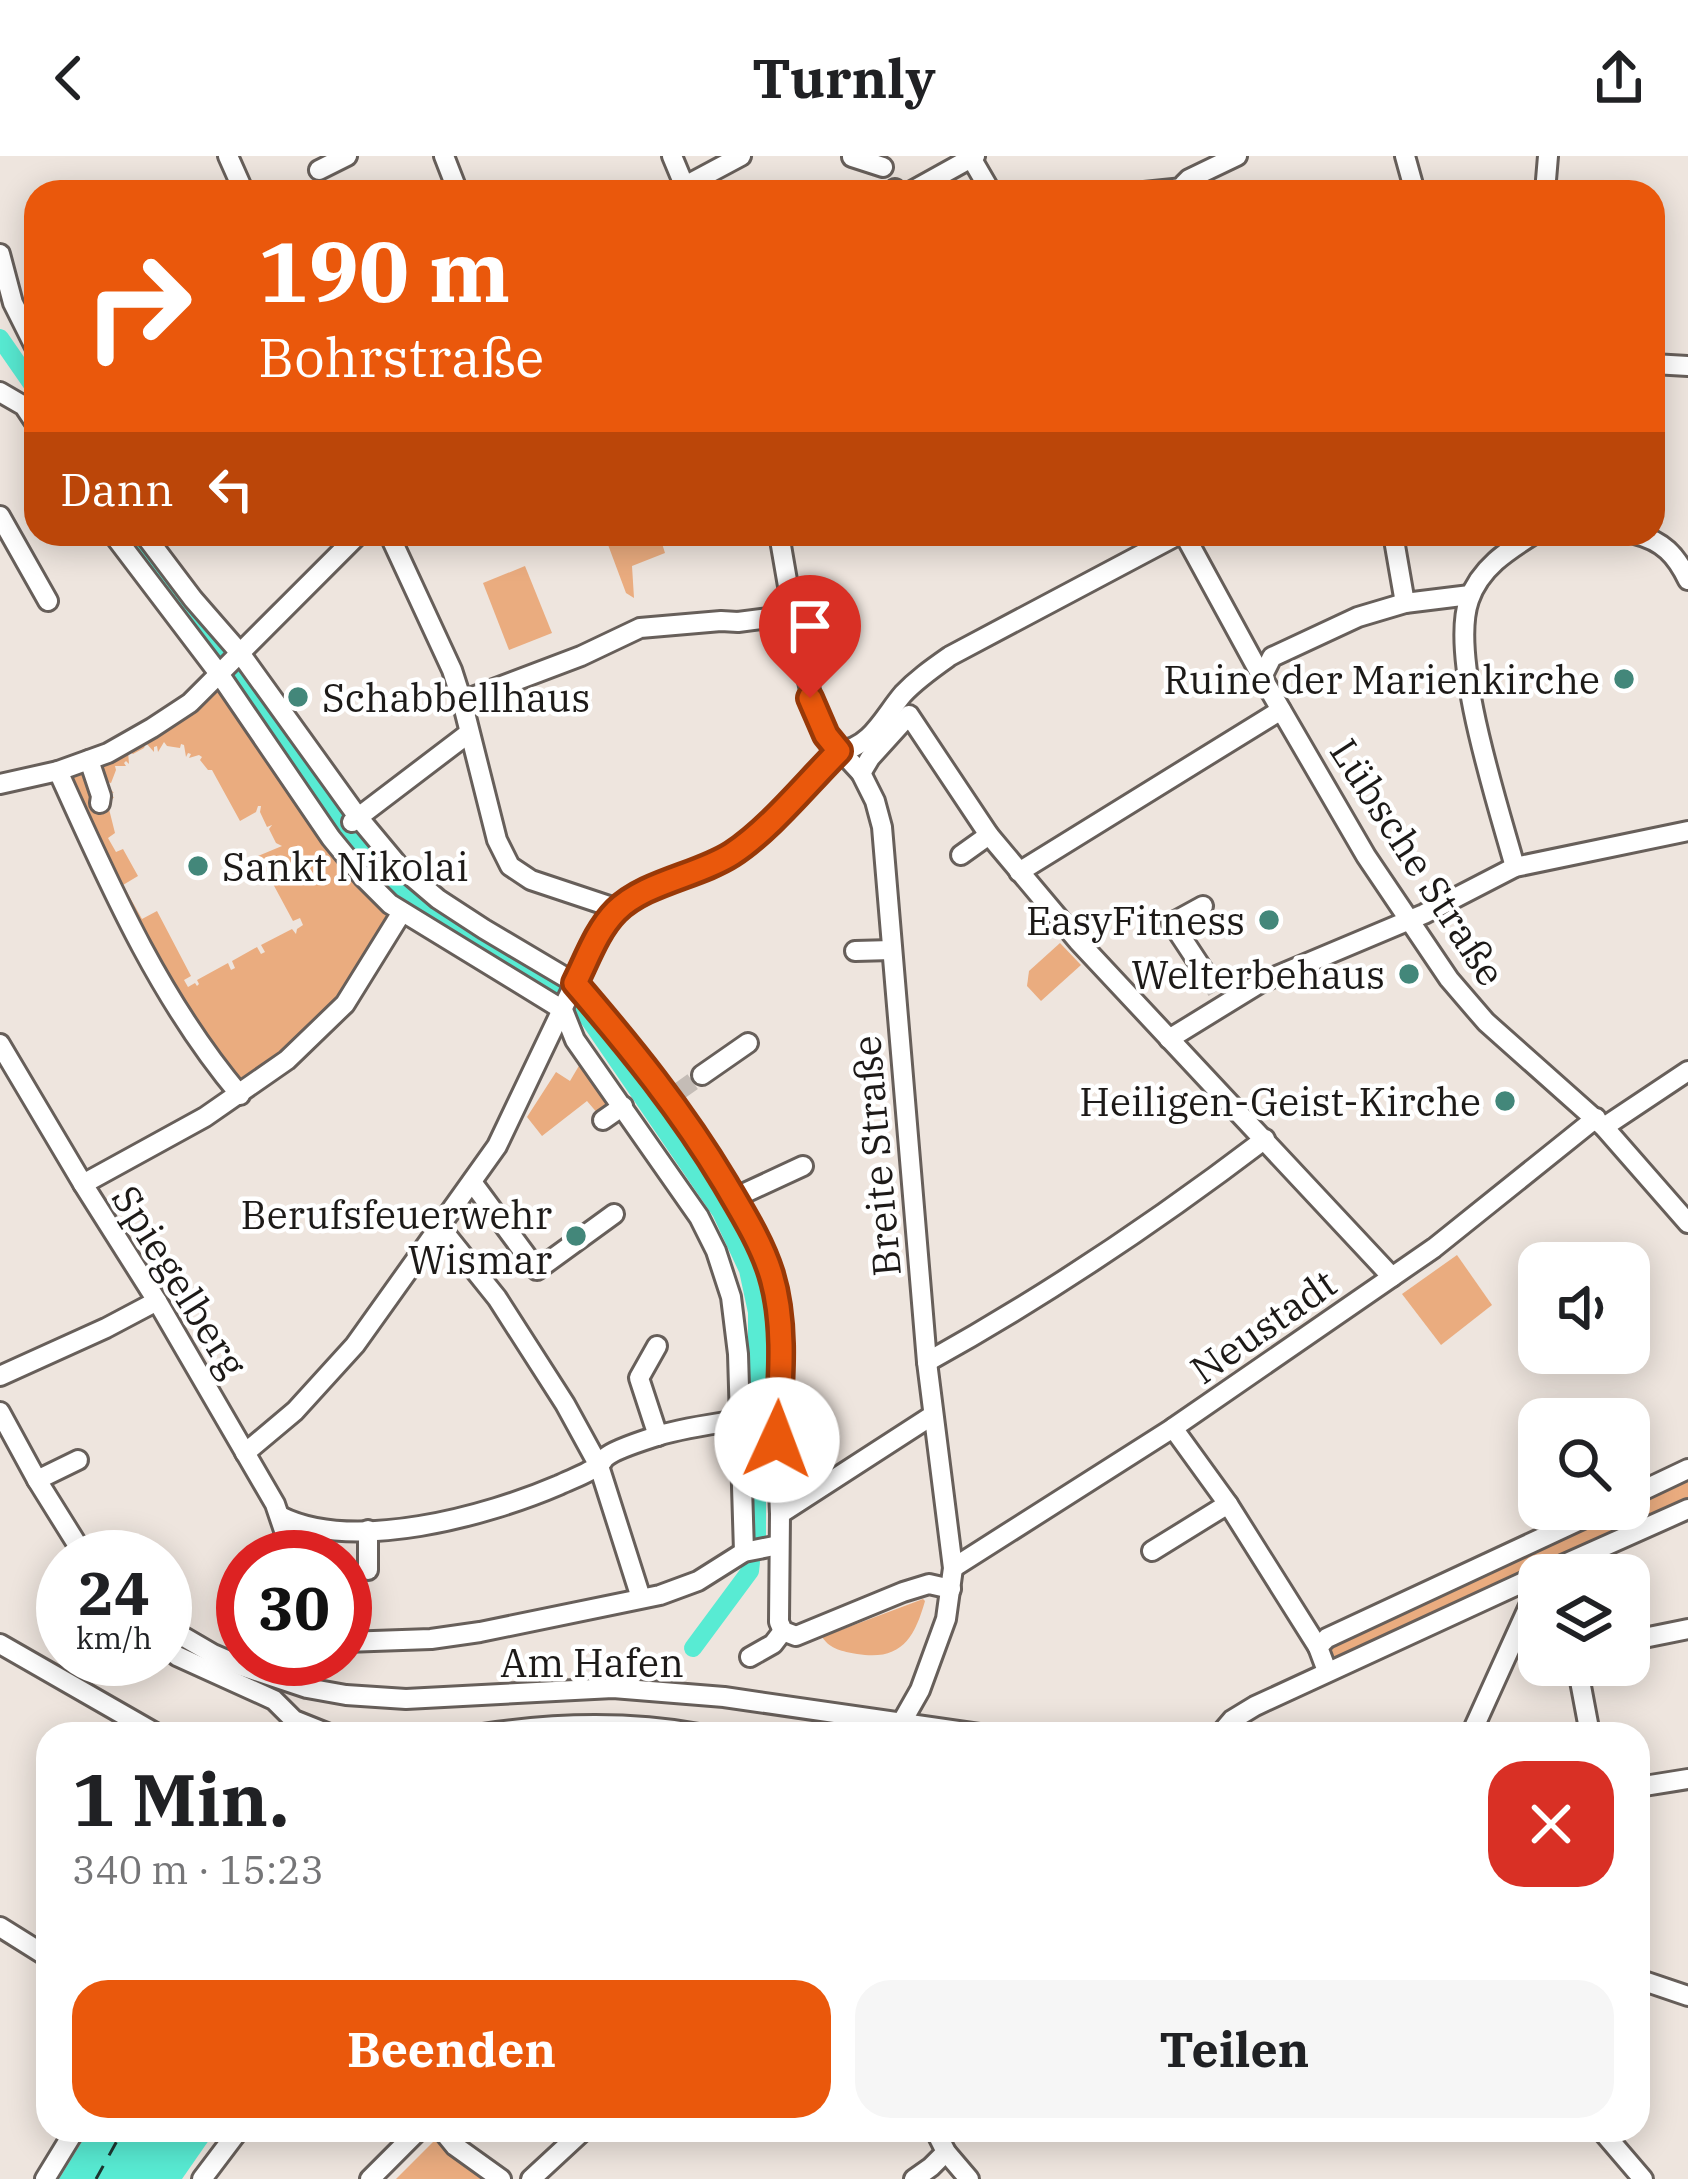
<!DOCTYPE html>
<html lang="de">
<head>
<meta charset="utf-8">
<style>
  body { margin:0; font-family:"IBM Plex Serif",serif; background:#f6f6f6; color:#202124; height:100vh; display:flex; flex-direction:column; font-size:45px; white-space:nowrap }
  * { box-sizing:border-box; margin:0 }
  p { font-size:39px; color:#757577 }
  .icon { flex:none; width:66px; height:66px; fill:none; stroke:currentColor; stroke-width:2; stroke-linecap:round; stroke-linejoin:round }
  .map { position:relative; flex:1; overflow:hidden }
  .panel { position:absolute; left:36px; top:1566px; width:1614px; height:420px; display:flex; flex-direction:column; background:#fff; border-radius:36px; box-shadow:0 6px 30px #0003 }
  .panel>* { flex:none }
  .banner { position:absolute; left:24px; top:24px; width:1641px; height:366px; border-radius:36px; box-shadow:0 6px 30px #0003; background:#ea580c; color:#fff; overflow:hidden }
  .controls { position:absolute; left:1518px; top:1086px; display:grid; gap:24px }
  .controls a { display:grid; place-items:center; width:132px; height:132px; border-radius:24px; background:#fff; box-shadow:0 6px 30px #0003; font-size:60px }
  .speed { position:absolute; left:36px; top:1374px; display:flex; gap:24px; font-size:60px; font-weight:700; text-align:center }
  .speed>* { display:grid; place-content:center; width:156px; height:156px; border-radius:50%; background:#fff; box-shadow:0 6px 30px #0003; line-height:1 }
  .speed small { font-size:30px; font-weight:400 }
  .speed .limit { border:18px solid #d22; background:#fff; color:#111 }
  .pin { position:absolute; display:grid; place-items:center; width:102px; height:102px; color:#fff; margin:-123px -51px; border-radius:50% 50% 50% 0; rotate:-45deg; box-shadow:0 0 12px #0007 }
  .pin .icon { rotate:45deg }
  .me { position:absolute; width:132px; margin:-66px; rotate:2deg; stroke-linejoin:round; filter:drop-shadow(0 0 9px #0008) }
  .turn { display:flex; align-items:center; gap:42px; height:252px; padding:0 36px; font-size:54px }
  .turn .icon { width:156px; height:156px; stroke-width:2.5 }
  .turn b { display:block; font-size:84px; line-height:102px }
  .then { display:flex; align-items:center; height:114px; padding:0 36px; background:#0003; gap:24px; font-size:45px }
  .round { display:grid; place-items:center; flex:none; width:126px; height:126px; border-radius:36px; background:#f6f6f6 }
  .summary { display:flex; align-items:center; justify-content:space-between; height:204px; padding:0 36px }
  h1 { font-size:72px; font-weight:700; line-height:90px }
  .action { display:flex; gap:24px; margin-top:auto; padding:24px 36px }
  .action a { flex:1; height:138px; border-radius:36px; background:#ea580c; color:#fff; font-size:48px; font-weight:700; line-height:138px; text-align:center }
  .action a+a { background:#f6f6f6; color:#202124 }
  header { display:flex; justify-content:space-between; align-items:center; height:156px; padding:0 36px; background:#fff; font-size:54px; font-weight:700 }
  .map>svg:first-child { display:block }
</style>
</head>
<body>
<header><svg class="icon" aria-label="back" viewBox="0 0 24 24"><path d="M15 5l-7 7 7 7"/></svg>Turnly<svg class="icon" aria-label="share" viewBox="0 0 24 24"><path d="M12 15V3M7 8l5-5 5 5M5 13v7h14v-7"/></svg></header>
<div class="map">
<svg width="1688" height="2023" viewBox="0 0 1688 2023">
  <rect width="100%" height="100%" fill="#eee5de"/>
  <g fill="#eaac7f" fill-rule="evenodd">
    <polygon points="604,378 659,378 665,397 632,410 634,442 626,437"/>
    <polygon points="525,410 552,477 509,494 483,427"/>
    <path d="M220,519L331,682L402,756L345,848L240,939L206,893L58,615L108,597ZM164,586L167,590L180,592L181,588L184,589L186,601L188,597L191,598L189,602L199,599L202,601L200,604L208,614H212L240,665L256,656L258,650H261L260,656L267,671L272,669L269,673L276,687L282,690L258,700L293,765L300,762L303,769L297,773L296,778L292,773L261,789L265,796L261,798L257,791L232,805L235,812L231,814L228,807L197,824L199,828L197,830L195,827L188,831L184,824L191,820L157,755L142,763L123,729L138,720L123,693L116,696L108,682L115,677L108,649L114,641L109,640L110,636L114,637L106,629L107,626L111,627L116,614L115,610H126L124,607L126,605L129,608L128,595L133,598L144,592L146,587L154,596V591L157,590L158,596Z"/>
    <polygon points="1060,787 1081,809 1041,845 1027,830 1029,815"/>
    <polygon points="580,908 612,950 599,959 587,945 542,980 527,961 556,916 570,925"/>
    <polygon points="1457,1099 1492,1149 1441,1189 1402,1138"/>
    <polygon points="1688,1319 1688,1348 1337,1505 1327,1498 1329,1490 1338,1484 1616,1353 1629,1353 1629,1347"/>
    <path d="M923,1443L925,1445C914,1484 900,1505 857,1498C842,1495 831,1494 822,1481Z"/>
    <polygon points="439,1980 491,2023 396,2023"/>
  </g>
  <polygon fill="#58ebd3" points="89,1974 216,1974 182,2023 59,2023"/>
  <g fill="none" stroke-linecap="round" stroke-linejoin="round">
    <g stroke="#58ebd3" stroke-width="18">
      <polyline points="0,182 36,234"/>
      <polyline points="128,378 219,494"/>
      <polyline points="236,517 267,557 337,662 390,724 429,755 555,829 589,863 721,1056 748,1114 757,1156 757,1379"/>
      <polyline points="693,1492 750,1415 751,1406"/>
    </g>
    <polyline stroke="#1e3631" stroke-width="3" stroke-dasharray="15 12" stroke-linecap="butt" points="96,2023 123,1974"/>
    <g stroke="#c4bcb6" stroke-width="18" stroke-dasharray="18 9" stroke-linecap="butt">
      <polyline points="1207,820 1219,840"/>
      <polyline points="678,936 702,919"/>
      <polyline points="308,1520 310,1503"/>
    </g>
    <g stroke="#675f5a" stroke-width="24">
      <g id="minor">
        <polyline points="228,0 244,36"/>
        <polyline points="444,0 458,36"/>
        <polyline points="672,0 687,36"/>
        <polyline points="970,0 991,36"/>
        <polyline points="1405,0 1415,36"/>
        <polyline points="852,1 883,11"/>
        <polyline points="319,14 347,0"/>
        <polyline points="1546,24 1548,0"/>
        <polyline points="685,30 741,0"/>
        <polyline points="895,33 897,36"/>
        <polyline points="910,36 975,0"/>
        <polyline points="1144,36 1183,32"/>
        <polyline points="1183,36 1184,28 1189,23 1237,0"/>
        <polyline points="0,98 13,147 36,193"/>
        <polyline points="1653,208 1688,210"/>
        <polyline points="0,236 24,250 36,268"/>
        <polyline points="0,360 48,445"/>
        <polyline points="113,378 220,519 331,682 363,721 390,748 563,854 575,884 699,1061 716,1095 731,1141 738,1198 744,1396"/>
        <polyline points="144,378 193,443 240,497 358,661 398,709 438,743 484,773 575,827 633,895 702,990 754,1076 771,1118 779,1159 777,1284 780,1358"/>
        <polyline points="389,378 452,514 462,545 497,684 510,710 531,724 618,753"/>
        <polyline points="779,378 793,459 814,552 826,579 861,617 875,645 882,671 927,1206 953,1412 946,1463 920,1534 895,1578"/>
        <polyline points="1184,378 1262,521 1366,700 1449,823 1486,866 1604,971 1688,1067"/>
        <polyline points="1393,378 1405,447"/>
        <path d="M1635,378C1663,385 1676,399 1688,424"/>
        <polyline points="1262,521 1272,501 1358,461 1405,447 1470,439"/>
        <polyline points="462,545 581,500 640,472 721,465 738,466 793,459"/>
        <path d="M839,595C871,592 884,560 903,538C917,523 933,512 950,500L1180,378"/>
        <polyline points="89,604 101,640 100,647"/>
        <path d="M58,615C109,728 159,843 240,939"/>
        <polyline points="861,617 870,602 909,559 989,679 1078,785 1392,1121"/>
        <polyline points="0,628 58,615 108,597 152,572 190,547 359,378"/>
        <polyline points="352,666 469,577"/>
        <polyline points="961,699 989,679"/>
        <path d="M1515,711C1498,649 1449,501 1469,444C1480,412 1507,395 1534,378"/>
        <polyline points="1019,716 1281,554"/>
        <polyline points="1203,750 1172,767 1207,820"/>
        <polyline points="855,795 892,794"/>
        <polyline points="1169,883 1260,827 1424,758 1515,711 1688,675"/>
        <polyline points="0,888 83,1028 157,1145 275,1348 293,1401"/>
        <polyline points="702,919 748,887"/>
        <polyline points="603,964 623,950"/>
        <polyline points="1604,971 1688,915"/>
        <polyline points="472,1026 537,1114 614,1058"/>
        <polyline points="83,1028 205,961 287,904 345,848 402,756"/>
        <polyline points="734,1042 803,1010"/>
        <polyline points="440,1071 497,1142 565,1248 599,1310 641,1442"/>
        <polyline points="657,1190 639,1222 658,1280"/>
        <path d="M927,1206C1046,1140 1156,1066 1265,983"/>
        <polyline points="0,1220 106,1172 157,1145"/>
        <polyline points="0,1256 37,1324 85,1401"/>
        <polyline points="933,1259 780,1358 779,1466 783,1475 796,1480 903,1436 929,1428 951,1433"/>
        <polyline points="1173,1272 1228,1348 1318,1491"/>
        <polyline points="245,1297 295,1255 355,1189 497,990 590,795 618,753 663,727 714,708 747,687 839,595"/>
        <polyline points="1629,1309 1642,1335"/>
        <polyline points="37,1324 78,1304"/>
        <polyline points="1629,1341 1688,1313"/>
        <path d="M280,1360C353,1397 487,1360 559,1329C571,1323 590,1317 600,1308C603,1306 603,1303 606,1301C615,1293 645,1284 657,1280C683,1272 712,1268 739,1264"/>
        <polyline points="1152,1395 1228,1348"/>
        <polyline points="953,1412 1173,1272 1434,1092 1596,962"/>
        <polyline points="368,1414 368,1374"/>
        <polyline points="1540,1419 1688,1353"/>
        <polyline points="165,1470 213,1498 241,1510 307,1532 346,1539 406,1543 613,1532 724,1541 979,1578"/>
        <polyline points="1629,1485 1688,1473"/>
        <polyline points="345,1486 431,1483 480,1476 660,1439 698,1425 744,1396 779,1389"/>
        <polyline points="0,1488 157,1578"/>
        <polyline points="177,1500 274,1544 294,1564 329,1578"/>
        <polyline points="750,1501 773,1488 783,1475"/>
        <polyline points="1577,1509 1590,1578"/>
        <polyline points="1327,1515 1318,1491 1327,1482 1604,1353"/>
        <path d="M482,1578C555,1567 627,1565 699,1578"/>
        <polyline points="1220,1578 1232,1564 1255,1550 1539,1419"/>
        <polyline points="1471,1578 1539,1428"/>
        <polyline points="1638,1631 1688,1623"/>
        <polyline points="0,1771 48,1801"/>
        <polyline points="1638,1823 1688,1840"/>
        <polyline points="442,1974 455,1990 501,2023"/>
        <polyline points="935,1974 946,1996 969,2023"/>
        <polyline points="1601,1974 1643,2023"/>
        <polyline points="45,2023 75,1974"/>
        <polyline points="202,2023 239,1974"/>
        <polyline points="370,2023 419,1974"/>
        <polyline points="531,2023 584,1974"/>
        <polyline points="914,2023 931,2011 946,1996"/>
      </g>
    </g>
    <use href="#minor" stroke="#fff" stroke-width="18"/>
  </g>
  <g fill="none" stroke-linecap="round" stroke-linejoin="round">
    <g stroke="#983908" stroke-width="30">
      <path id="route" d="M777,1284C780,1230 787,1170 771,1118C761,1086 742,1056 725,1027C682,955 630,891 575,827C587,803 597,774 616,755C645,726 698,720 732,698C769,674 807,627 839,595L826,579L810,542"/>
    </g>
    <use href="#route" stroke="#ea580c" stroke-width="21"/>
  </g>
  <g fill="#43877a" stroke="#fff" stroke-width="4.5">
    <circle cx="1624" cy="523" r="12"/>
    <circle cx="298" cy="541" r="12"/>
    <circle cx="198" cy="710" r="12"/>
    <circle cx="1269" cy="764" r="12"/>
    <circle cx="1409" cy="818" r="12"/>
    <circle cx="1505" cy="945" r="12"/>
    <circle cx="576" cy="1080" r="12"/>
  </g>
  <g text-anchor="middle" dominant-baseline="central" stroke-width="9" stroke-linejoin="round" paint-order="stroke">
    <g font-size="39" fill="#1d1a18" stroke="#fff" text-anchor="end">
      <text x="1600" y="523">Ruine der Marienkirche</text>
      <text x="322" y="541" text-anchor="start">Schabbellhaus</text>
      <text x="222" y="710" text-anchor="start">Sankt Nikolai</text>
      <text x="1245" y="764">EasyFitness</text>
      <text x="1385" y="818">Welterbehaus</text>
      <text x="1481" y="945">Heiligen-Geist-Kirche</text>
      <text x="552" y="1058">Berufsfeuerwehr<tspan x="552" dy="45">Wismar</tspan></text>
    </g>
    <g font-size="39" fill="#1d1a18" stroke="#fff">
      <text transform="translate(1418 706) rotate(57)">Lübsche Straße</text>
      <text transform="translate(876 1000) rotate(-95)">Breite Straße</text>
      <text transform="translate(180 1125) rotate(58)">Spiegelberg</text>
      <text transform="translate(1263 1170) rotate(-35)">Neustadt</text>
      <text x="592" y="1506">Am Hafen</text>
    </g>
  </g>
</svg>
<div class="controls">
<a><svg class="icon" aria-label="sound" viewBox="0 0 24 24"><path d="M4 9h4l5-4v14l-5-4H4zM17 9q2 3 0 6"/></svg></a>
<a><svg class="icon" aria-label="search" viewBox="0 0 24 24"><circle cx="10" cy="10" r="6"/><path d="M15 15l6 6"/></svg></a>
<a><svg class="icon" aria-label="layers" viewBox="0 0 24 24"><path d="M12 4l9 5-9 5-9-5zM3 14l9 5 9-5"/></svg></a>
</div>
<div class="speed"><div>24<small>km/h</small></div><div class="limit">30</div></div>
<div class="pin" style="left:810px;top:542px;background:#d93025"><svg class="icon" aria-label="arrive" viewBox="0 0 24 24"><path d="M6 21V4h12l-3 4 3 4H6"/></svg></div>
<svg class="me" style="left:777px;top:1284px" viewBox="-20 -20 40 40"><circle r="19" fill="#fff"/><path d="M0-13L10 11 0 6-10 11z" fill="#ea580c"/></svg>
<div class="banner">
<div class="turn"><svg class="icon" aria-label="right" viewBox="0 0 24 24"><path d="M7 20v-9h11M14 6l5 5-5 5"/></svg><div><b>190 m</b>Bohrstraße</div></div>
<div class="then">Dann<svg class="icon" aria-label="left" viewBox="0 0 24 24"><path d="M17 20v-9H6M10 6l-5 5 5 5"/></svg></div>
</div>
<section class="panel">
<div class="summary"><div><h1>1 Min.</h1><p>340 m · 15:23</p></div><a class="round" style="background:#d93025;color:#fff"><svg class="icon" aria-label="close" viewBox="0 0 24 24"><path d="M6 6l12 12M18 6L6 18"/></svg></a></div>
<div class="action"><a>Beenden</a><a>Teilen</a></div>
</section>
</div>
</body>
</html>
